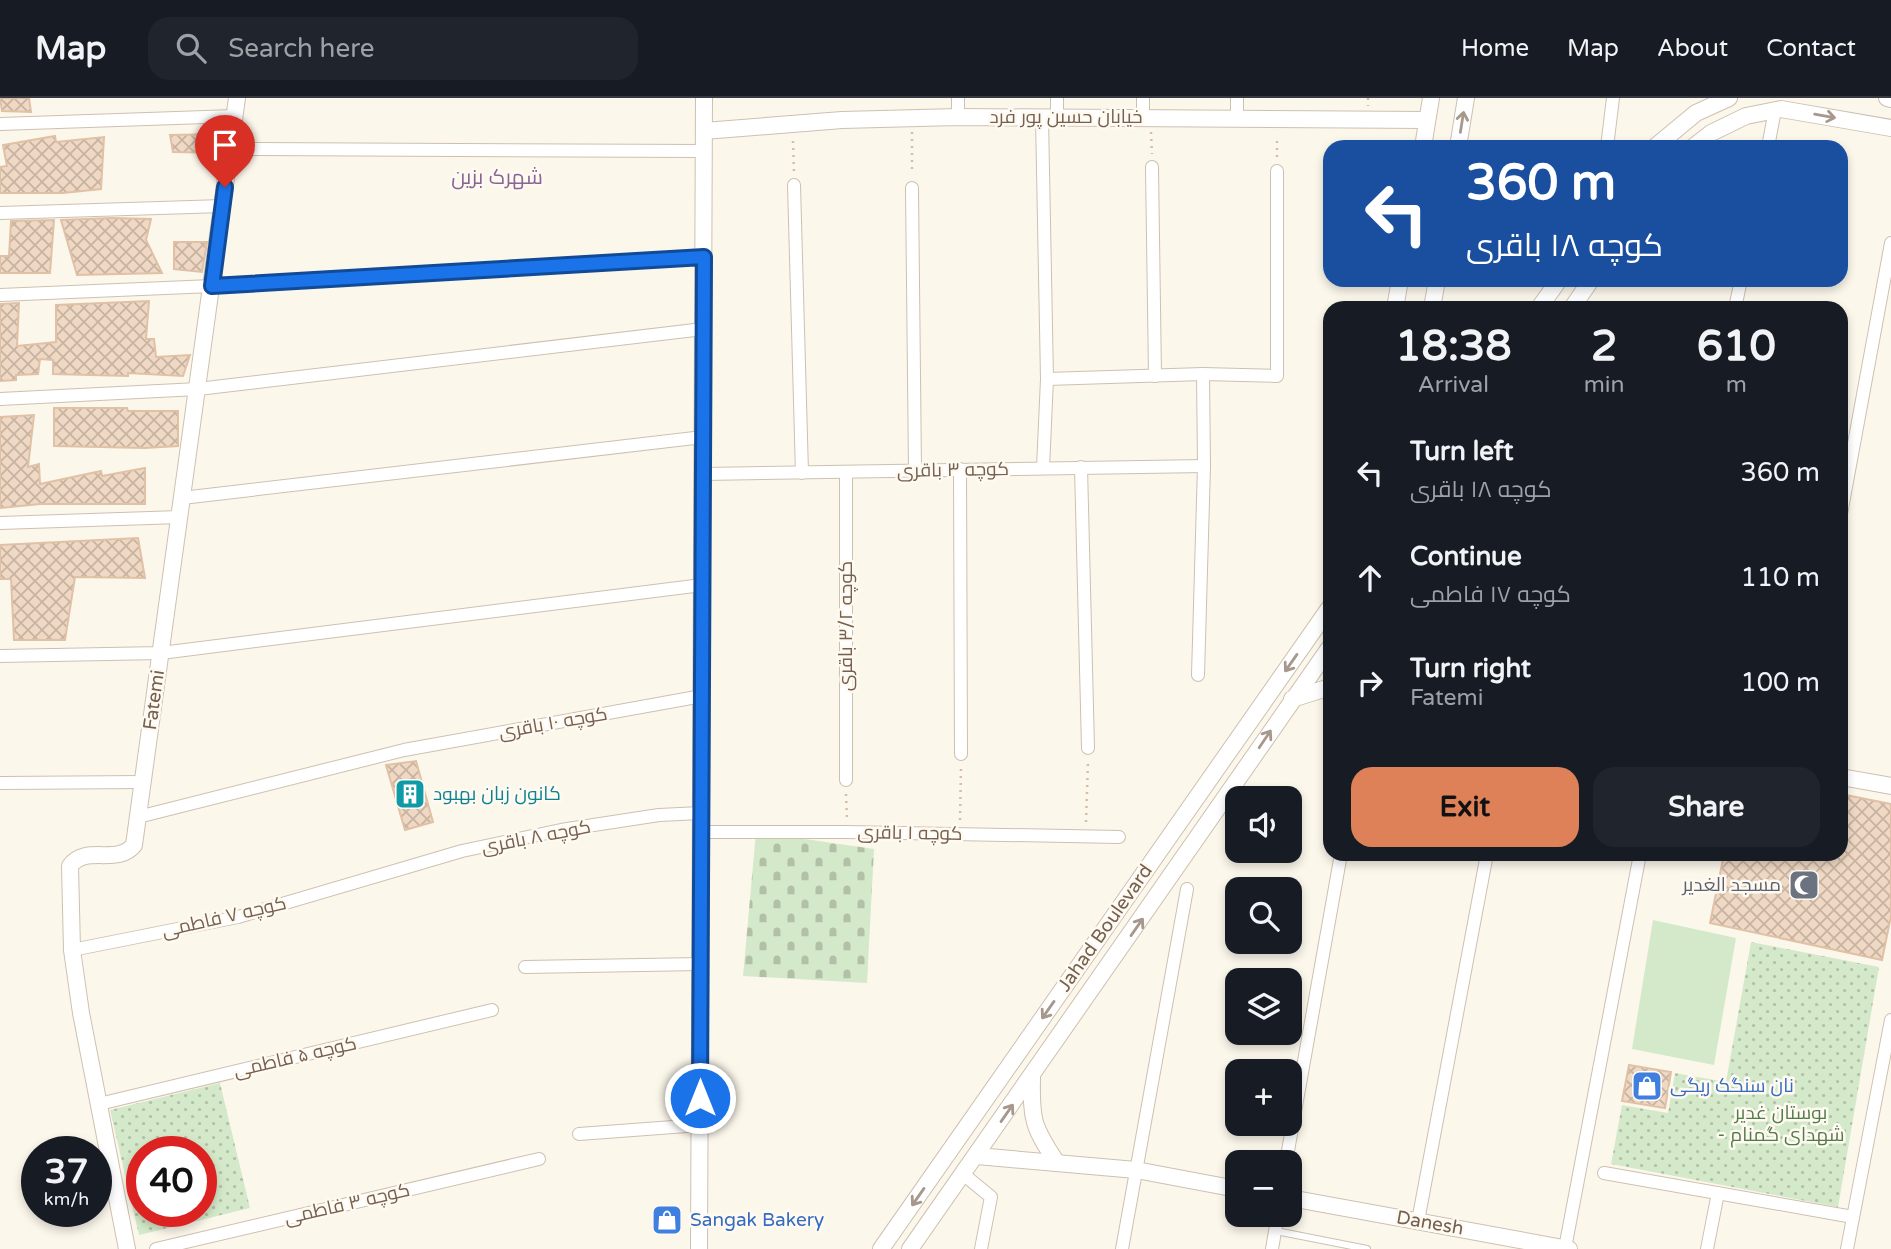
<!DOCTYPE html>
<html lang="en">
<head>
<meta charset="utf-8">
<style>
  body { margin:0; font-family:"Varela Round",Cairo,sans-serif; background:#20242c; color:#f1f3f6; height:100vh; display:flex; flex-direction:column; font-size:26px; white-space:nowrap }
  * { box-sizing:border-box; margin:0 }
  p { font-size:23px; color:#9ea1a6 }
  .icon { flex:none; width:38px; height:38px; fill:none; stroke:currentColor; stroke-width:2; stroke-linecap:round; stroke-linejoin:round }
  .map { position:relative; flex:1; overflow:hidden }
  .side { position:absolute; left:1323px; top:203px; width:525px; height:560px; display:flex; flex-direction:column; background:#171b24; border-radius:21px; box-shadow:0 4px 10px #0003 }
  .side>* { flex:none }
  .hud { position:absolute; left:1323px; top:42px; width:525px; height:147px; border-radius:21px; box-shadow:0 4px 10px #0003; background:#1a4fa0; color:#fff; overflow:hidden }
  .controls { position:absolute; left:1225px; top:688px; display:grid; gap:14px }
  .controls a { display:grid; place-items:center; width:77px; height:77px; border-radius:14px; background:#171b24; box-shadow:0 4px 10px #0003; font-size:35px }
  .speed { position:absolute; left:21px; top:1038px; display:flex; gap:14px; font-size:35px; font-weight:700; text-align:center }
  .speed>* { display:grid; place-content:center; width:91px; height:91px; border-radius:50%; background:#171b24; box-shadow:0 4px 10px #0003; line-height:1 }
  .speed small { font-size:18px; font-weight:400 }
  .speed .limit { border:10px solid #d22; background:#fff; color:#111 }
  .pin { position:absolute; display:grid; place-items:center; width:60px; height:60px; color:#fff; margin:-72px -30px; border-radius:50% 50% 50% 0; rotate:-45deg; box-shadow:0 0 7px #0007 }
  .pin .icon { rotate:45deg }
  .me { position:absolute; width:77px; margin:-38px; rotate:0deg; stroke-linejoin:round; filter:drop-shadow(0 0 5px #0008) }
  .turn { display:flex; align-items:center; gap:24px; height:147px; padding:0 28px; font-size:32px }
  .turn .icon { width:91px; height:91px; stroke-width:2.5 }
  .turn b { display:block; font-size:49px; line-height:60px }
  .eta { display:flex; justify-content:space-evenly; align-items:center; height:119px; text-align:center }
  .eta b { font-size:42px; font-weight:800; line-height:49px }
  .primary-button { display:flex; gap:14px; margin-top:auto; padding:14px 28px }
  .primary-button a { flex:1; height:80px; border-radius:21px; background:#de8158; color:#111; font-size:28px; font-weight:800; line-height:80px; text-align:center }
  .primary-button a+a { background:#20242c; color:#f1f3f6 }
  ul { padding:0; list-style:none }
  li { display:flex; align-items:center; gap:21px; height:105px; padding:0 28px }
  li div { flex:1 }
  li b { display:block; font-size:26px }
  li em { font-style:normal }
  header { display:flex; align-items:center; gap:42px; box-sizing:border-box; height:98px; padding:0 35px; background:#171b24; border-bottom:2px solid #363941 }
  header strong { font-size:33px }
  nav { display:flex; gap:38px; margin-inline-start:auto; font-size:24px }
  .search { width:490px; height:63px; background:#20242c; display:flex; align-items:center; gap:18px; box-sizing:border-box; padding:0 24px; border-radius:21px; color:#9ea1a6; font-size:26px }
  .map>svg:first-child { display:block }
</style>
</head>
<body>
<header>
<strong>Map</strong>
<div class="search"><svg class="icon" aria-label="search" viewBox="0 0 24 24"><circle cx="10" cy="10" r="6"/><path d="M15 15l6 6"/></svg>Search here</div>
<nav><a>Home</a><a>Map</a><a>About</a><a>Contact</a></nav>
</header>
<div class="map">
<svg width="1891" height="1151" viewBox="0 0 1891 1151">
  <defs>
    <pattern id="cemetery-stones" width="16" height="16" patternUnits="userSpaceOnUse" patternTransform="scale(1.75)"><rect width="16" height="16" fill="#d4e9ca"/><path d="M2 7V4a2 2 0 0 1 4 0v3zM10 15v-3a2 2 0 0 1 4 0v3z" fill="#b1c0a6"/></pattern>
    <pattern id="park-dots" width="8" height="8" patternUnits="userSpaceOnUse" patternTransform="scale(1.75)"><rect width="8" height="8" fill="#d4e9ca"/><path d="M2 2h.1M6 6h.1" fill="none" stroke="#b1c0a6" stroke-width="1.8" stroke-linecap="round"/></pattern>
    <pattern id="building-cross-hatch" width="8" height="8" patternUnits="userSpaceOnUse" patternTransform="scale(1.75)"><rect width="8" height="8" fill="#f0d9c4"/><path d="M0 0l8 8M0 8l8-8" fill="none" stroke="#c7b3a2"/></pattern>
  </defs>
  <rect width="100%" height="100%" fill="#fcf7eb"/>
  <polygon fill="#d4e9ca" points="1653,822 1736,840 1714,967 1632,951"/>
  <polygon fill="url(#cemetery-stones)" points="756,734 874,751 867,885 743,878"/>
  <g fill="url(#park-dots)" fill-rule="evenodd">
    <polygon points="1751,844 1879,869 1838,1109 1611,1066 1622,1007 1668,1015 1675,975 1726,984"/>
    <path d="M220,985L250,1110L139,1137L110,1012ZM142,1054H201V1113H142Z"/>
  </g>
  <g fill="url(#building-cross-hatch)" stroke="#e1c1a6" stroke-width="2">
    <polygon points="0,0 29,0 31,14 2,13"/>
    <polygon points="221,36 219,55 173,54 170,37"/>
    <polygon points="55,38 56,44 104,39 101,91 63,95 0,95 0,69 7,68 3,47"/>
    <polygon points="112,120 151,121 146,142 162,175 77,177 61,122"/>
    <polygon points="54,122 50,175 0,175 0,158 9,158 11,123"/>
    <polygon points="174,144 207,144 202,174 174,171"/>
    <polygon points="149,203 146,241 154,241 156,259 190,257 183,278 128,275 128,278 53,276 53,262 40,261 38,276 16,277 16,282 0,283 0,206 19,205 17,248 56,244 56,207"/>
    <polygon points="54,310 127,310 128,313 178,313 178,348 145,350 54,348"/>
    <polygon points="34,317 28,369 39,366 40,386 101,373 102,378 145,370 145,406 40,406 0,410 0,319"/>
    <polygon points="138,440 145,480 75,479 65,542 14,542 11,481 0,481 0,447"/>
    <polygon points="416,663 433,724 405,732 386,667"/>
    <polygon points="1841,696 1891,706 1891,818 1882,862 1710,825 1724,756 1841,756"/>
    <polygon points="1629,967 1671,974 1665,1010 1622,1003"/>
  </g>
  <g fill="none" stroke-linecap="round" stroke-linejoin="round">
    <g stroke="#cec0b1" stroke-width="8">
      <polyline id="service" points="1276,1133 1367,1151"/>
    </g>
    <g stroke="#cec0b1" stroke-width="14">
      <g id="minor">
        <polyline points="958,0 958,19"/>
        <polyline points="1143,0 1143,19"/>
        <polyline points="1237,0 1237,20"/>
        <polyline points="1042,20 1047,281 1043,370"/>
        <polyline points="1057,20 1057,0"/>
        <polyline points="0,26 235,18"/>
        <polyline points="1607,49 1613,0"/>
        <polyline points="1768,49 1775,12"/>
        <polyline points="231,51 704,53"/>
        <polyline points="1152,69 1155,278"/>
        <polyline points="794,87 802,375"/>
        <polyline points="912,90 915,372"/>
        <polyline points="0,115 223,108"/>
        <polyline points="0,197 212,188 703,159"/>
        <polyline points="1735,210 1741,182"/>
        <polyline points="1047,281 1203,276 1277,278 1277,73"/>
        <polyline points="0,301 198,291 703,231"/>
        <polyline points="1081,369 1088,650"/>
        <polyline points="960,371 961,656"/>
        <polyline points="846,374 846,682"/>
        <polyline points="703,376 1204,368"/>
        <polyline points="182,400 703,339"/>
        <polyline points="1841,416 1891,145"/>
        <polyline points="0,425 180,419"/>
        <polyline points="0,558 161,555 702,487"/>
        <polyline points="1198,577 1204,368 1203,276"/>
        <polyline points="0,685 143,684"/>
        <polyline points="138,719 404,652 702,598"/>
        <polyline points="701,734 847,734 1119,739"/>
        <polyline points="72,852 238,819 462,753 561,732 659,717 701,715"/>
        <polyline points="525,869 701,866"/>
        <polyline points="99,1006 492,912"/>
        <polyline points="579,1036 700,1027"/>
        <polyline points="1286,1064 1341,756"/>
        <polyline points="1604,1075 1853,1119"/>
        <polyline points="963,1076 991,1099 981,1151"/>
        <polyline points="1418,1123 1487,756"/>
        <polyline points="1565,1150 1640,756"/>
        <polyline points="156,1151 539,1061"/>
        <polyline points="1122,1151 1187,791"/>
        <polyline points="1272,1151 1278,1116"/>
        <polyline points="1707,1151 1718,1095"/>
        <polyline points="1847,1151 1891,922"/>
      </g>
    </g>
    <g stroke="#cec0b1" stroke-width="18">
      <g id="tertiary">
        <polyline points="1887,0 1891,1"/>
        <polyline points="704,33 842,22 958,19 1427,22"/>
        <polyline points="1423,49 1431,0"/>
        <polyline points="1458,49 1466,0"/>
        <polyline points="1655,49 1696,15 1729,0"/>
        <polyline points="1693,49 1711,35 1746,18 1781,11 1891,30"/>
        <polyline points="1395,210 1400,182"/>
        <polyline points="1432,210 1437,182"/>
        <polyline points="1539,210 1559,182"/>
        <polyline points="1572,210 1591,182"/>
        <polyline points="1292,601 1330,589"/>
        <polyline points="1841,679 1891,688"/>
        <path d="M1032,980C1031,1022 1033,1029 1057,1065"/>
        <polyline points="977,1058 1136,1072 1237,1091"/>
        <polyline points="1290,1100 1569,1151"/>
        <path d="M127,1151L81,915L72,852L70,768C86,746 117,768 134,747L237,0"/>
        <polyline points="699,1151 704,0"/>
        <polyline points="881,1151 1330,509"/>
        <polyline points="910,1151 1330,549"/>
      </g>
    </g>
    <g stroke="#d5bda7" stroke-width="2.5" stroke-dasharray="2 5" stroke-linecap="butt">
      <polyline points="1368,0 1368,8"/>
      <polyline points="912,34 912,76"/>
      <polyline points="1151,34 1152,56"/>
      <polyline points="793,43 794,75"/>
      <polyline points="1277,59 1277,38"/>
      <polyline points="846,696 847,721"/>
      <polyline points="960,722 961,670"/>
      <polyline points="1086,724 1088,664"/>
    </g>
    <use href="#service" stroke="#fff" stroke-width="6"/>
    <use href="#minor" stroke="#fff" stroke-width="12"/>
    <use href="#tertiary" stroke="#fff" stroke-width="16"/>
  </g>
  <defs><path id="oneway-shaft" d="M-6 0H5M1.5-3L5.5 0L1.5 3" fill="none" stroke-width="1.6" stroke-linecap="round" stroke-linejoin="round" transform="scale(1.75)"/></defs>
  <g stroke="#a6988d">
    <use href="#oneway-shaft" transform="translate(1825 18) rotate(10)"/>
    <use href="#oneway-shaft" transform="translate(1462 24) rotate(-81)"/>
    <use href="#oneway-shaft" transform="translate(1291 565) rotate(125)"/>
    <use href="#oneway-shaft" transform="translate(1265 641) rotate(-56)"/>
    <use href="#oneway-shaft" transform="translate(1137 829) rotate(-55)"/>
    <use href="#oneway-shaft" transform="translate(1048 912) rotate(125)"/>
    <use href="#oneway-shaft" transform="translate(1007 1015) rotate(-55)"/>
    <use href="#oneway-shaft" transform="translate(918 1099) rotate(125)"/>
  </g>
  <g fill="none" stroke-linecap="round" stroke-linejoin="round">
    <g stroke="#114b97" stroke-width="18">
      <polyline id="route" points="225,89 212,188 704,159 700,1000"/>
    </g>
    <use href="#route" stroke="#1a73e8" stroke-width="12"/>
  </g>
  <defs>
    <g id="building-square" transform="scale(1.575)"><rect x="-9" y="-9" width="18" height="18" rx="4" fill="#0f9aa8" stroke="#fefaf2"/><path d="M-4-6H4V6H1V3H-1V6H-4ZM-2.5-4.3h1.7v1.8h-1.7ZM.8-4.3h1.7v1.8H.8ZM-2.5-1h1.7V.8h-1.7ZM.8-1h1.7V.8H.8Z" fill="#fff"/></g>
    <g id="mosque-square" transform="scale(1.575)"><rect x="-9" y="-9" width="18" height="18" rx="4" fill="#6b7280" stroke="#fefaf2"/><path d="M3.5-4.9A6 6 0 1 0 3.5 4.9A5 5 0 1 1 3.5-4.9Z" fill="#fff"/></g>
    <g id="shop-square" transform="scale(1.575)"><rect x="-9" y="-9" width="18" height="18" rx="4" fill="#3f7fe0" stroke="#fefaf2"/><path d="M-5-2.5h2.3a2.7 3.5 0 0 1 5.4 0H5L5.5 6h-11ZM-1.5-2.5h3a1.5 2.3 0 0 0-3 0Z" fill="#fff"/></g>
  </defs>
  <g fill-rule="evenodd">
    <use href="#building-square" x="410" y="696"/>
    <use href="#mosque-square" x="1804" y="787"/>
    <use href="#shop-square" x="1647" y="988"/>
    <use href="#shop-square" x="667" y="1122"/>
  </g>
  <g text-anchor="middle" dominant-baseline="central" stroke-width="5" stroke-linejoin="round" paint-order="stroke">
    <g font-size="19" fill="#76604f" stroke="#fefaf2">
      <text x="1066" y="19">خیابان حسین پور فرد</text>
      <text transform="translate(953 372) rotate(-1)">کوچه ۳ باقری</text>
      <text transform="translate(846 528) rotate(-90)">کوچه ۳/۲ باقری</text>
      <text transform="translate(154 602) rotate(-82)">Fatemi</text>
      <text transform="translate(553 625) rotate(-10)">کوچه ۱۰ باقری</text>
      <text transform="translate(910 735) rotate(1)">کوچه ۱ باقری</text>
      <text transform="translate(536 739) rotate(-11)">کوچه ۸ باقری</text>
      <text transform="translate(224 819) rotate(-13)">کوچه ۷ فاطمی</text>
      <text transform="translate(1105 830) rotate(-55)">Jahad Boulevard</text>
      <text transform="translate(295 959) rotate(-13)">کوچه ۵ فاطمی</text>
      <text transform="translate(347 1106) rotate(-13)">کوچه ۳ فاطمی</text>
      <text transform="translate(1430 1125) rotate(10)">Danesh</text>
    </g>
    <g font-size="19" fill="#0d838f" stroke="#fefaf2" text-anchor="start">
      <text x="433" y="696">کانون زبان بهبود</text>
    </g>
    <g font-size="19" fill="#5b616d" stroke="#fefaf2" text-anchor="end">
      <text x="1781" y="787">مسجد الغدیر</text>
    </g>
    <g font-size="19" fill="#366cbe" stroke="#fefaf2" text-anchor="start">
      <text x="1670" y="988">نان سنگک ریگی</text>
      <text x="690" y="1122">Sangak Bakery</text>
    </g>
    <g font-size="19" fill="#527b47" stroke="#fefaf2">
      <text x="1781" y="1015">بوستان غدیر<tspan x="1781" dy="22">- شهدای گمنام</tspan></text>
    </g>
    <g font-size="21" fill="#876791" stroke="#fefaf2">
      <text x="497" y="79">شهرک بزین</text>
    </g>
  </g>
</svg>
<div class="controls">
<a><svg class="icon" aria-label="sound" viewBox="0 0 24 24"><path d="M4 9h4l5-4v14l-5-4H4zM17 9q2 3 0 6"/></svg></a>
<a><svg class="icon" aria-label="search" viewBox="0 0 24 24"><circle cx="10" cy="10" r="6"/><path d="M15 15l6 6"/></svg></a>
<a><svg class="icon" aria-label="layers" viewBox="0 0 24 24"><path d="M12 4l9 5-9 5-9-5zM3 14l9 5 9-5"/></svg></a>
<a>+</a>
<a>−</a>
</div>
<div class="speed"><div>37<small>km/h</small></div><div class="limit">40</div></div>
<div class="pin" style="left:225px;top:89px;background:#d93025"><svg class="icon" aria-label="arrive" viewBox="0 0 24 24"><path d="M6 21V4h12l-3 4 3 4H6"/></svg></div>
<svg class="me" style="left:700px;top:1000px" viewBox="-20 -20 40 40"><circle r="17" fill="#1a73e8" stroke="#fff" stroke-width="3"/><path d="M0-11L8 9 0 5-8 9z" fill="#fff"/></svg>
<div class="hud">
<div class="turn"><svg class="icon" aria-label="left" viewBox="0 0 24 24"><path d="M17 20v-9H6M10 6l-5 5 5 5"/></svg><div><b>360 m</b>کوچه ۱۸ باقری</div></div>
</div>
<section class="side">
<div class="eta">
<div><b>18:38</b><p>Arrival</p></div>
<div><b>2</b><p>min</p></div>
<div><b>610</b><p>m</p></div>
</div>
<ul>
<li><svg class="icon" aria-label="left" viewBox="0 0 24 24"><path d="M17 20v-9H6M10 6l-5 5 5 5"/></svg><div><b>Turn left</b><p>کوچه ۱۸ باقری</p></div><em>360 m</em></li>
<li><svg class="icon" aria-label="ahead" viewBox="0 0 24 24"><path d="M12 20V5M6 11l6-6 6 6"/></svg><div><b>Continue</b><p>کوچه ۱۷ فاطمی</p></div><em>110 m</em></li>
<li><svg class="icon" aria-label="right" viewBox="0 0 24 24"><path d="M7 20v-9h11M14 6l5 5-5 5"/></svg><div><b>Turn right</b><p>Fatemi</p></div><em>100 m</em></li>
</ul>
<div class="primary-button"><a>Exit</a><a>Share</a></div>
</section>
</div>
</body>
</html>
